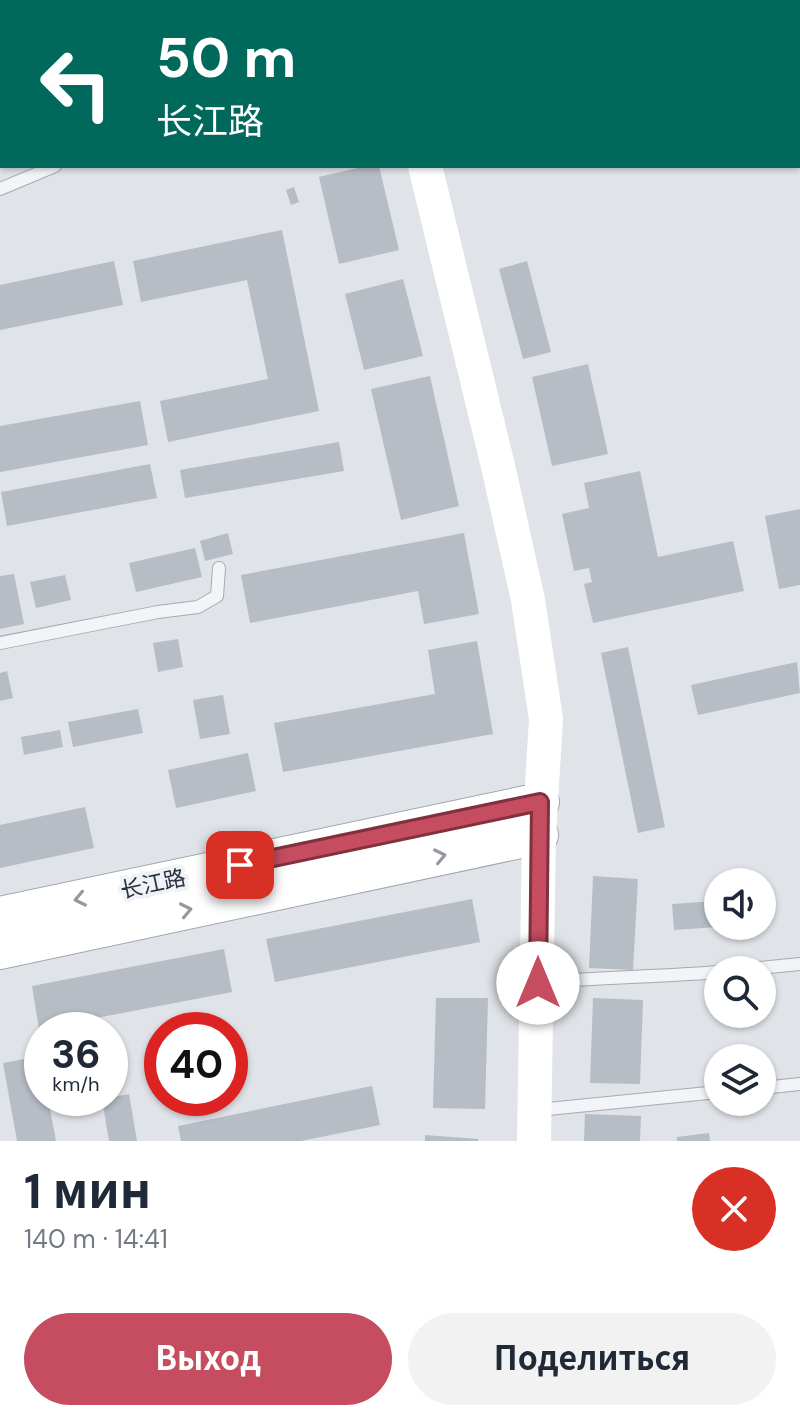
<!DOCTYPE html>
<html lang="ru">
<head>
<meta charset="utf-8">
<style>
  body { margin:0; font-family:"DM Sans","Noto Sans SC",sans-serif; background:#f2f2f3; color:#1f2937; height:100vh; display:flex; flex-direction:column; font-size:30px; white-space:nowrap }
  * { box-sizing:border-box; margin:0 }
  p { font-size:26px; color:#747a83 }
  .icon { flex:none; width:44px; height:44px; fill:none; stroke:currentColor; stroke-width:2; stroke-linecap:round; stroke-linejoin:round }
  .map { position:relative; height:1141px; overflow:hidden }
  .drawer { display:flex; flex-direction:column; background:#fff; flex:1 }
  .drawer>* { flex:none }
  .banner { position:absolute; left:0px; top:0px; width:800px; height:168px; box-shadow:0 2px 6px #0004; background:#00695c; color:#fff; overflow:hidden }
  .tools { position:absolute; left:704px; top:868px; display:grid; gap:16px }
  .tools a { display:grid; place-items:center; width:72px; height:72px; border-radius:50%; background:#fff; box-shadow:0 2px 6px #0004; font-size:40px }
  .speed { position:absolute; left:24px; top:1012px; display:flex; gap:16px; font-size:40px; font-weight:700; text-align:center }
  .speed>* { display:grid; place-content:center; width:104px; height:104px; border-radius:50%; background:#fff; box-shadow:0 2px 6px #0004; line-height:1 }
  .speed small { font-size:20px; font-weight:400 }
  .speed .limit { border:12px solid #d22; background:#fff; color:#111 }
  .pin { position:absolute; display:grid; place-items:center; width:68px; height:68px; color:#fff; margin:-34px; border-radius:16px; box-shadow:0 4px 12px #0006 }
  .me { position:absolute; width:88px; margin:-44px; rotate:0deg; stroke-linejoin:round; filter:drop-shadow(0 0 6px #0008) }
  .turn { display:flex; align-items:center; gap:28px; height:168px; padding:0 24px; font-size:36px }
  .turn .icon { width:104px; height:104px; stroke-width:2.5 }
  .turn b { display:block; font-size:56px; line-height:68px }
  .round { display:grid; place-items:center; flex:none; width:84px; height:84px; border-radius:42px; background:#f2f2f3 }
  .summary { display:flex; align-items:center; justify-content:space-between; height:136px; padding:0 24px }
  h1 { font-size:48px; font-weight:700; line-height:60px }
  .cta { display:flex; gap:16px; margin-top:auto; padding:16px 24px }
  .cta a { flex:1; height:92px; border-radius:48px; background:#c64c60; color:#fff; font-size:32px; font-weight:700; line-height:92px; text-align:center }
  .cta a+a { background:#f2f2f3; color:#1f2937 }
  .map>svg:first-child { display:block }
</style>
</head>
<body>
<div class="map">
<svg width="800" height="1141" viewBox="0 0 800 1141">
  <rect width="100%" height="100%" fill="#e0e3e8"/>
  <g fill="#b7bdc5">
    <polygon points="366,166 379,166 399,250 339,264 319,177"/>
    <polygon points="294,187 299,202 291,205 286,190"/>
    <polygon points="282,230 319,411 168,442 160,401 268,379 247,280 141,302 133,261"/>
    <polygon points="114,261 123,305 0,330 0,285"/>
    <polygon points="527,261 551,352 523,359 499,269"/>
    <polygon points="403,279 423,356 364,370 345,294"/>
    <polygon points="588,364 608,454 552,466 532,377"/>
    <polygon points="430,376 459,506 401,520 371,389"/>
    <polygon points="140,401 148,445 0,472 0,426"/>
    <polygon points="339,442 344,471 185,498 180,470"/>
    <polygon points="150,464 157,498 7,526 1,492"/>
    <polygon points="640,471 658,557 733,541 744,591 593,623 584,584 592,582 589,568 574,571 562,514 589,508 584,483"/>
    <polygon points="800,509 800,585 779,589 765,516"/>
    <polygon points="228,533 233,554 205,561 200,541"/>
    <polygon points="464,533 479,614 424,624 418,591 250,623 241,575"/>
    <polygon points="195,548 202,577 136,592 129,563"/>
    <polygon points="14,574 24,624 0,629 0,576"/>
    <polygon points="65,575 71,600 36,608 30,582"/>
    <polygon points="178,639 183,667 158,672 153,643"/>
    <polygon points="477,641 493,734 283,772 274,723 435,694 428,650"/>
    <polygon points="628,647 665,827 638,833 601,653"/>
    <polygon points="797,662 800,693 698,715 691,685"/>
    <polygon points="7,671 13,698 0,701 0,673"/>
    <polygon points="223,695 230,734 200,739 193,700"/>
    <polygon points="138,709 143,733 73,747 68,722"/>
    <polygon points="60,730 63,747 24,755 21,737"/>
    <polygon points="248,753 256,791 176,808 168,770"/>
    <polygon points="85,807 94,848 0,868 0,825"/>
    <polygon points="593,876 638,879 633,970 589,968"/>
    <polygon points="472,899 480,942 275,982 266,939"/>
    <polygon points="716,901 718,927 674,930 672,904"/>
    <polygon points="224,949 232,992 39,1029 32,986"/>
    <polygon points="436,998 488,998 485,1109 433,1108"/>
    <polygon points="593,998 643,1000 640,1084 590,1083"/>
    <polygon points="40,1056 42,1098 48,1098 56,1141 17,1141 3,1063"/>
    <polygon points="372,1086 380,1125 301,1141 181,1141 178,1126"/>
    <polygon points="129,1094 137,1141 109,1141 102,1099"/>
    <polygon points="585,1114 641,1116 640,1141 584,1141"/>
    <polygon points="709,1133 710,1141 677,1141 677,1137"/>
    <polygon points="425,1135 478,1139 478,1141 425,1141"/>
  </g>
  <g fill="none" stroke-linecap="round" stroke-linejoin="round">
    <g stroke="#a5aab2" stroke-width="14">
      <g id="lane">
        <polyline points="147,0 147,2"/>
        <polyline points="0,189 55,166"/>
        <polyline points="0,643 158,612 198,607 217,596 219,568"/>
        <polyline points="739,970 800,964"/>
        <path d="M538,983C598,977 658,977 718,972"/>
        <polyline points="762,1088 800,1084"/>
        <polyline points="538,1110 718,1092"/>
      </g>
    </g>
    <g stroke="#a0a8b3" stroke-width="40">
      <g id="primary">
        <polyline points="0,916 540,802"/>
        <polyline points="0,950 539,835"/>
      </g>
    </g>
    <use href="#lane" stroke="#f2f4f7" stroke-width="12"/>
    <g stroke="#fff" stroke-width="34">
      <polyline points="384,0 385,2"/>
      <polyline points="425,166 498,466 528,600 546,719 539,835 534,1141"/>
    </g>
    <use href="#primary" stroke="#fff" stroke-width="38"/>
  </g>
  <defs><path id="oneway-chevron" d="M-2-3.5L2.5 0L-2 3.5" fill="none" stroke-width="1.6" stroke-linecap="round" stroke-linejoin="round" transform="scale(2)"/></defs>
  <g stroke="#94989f">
    <use href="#oneway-chevron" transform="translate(440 856) rotate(-12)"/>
    <use href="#oneway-chevron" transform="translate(80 899) rotate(168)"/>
    <use href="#oneway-chevron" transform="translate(186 910) rotate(-12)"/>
  </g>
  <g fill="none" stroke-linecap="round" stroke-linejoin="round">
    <g stroke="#81313e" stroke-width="20">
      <polyline id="route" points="240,865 540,802 538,983"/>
    </g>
    <use href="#route" stroke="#c64c60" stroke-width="14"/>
  </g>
  <g text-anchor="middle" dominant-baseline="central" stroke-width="8" stroke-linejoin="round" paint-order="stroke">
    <g font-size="22" fill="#29313f" stroke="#eff2f6">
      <text transform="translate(153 884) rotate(-12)">长江路</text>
    </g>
  </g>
</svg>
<div class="tools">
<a><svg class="icon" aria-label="sound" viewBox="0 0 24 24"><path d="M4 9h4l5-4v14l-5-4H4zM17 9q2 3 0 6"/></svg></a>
<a><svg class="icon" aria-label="search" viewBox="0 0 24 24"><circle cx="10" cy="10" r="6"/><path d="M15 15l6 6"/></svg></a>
<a><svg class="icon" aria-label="layers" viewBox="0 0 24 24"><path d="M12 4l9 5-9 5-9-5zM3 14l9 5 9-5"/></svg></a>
</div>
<div class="speed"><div>36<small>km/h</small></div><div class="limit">40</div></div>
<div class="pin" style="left:240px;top:865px;background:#d93025"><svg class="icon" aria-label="arrive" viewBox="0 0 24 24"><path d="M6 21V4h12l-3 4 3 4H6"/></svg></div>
<svg class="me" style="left:538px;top:983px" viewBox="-20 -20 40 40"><circle r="19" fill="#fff"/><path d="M0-13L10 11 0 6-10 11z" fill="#c64c60"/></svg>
<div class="banner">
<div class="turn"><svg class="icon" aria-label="left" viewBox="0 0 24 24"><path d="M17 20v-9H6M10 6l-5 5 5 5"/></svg><div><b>50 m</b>长江路</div></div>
</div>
</div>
<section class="drawer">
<div class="summary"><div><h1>1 мин</h1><p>140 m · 14:41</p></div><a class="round" style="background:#d93025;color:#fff"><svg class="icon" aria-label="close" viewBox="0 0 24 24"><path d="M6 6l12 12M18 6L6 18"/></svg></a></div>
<div class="cta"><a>Выход</a><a>Поделиться</a></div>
</section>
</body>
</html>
